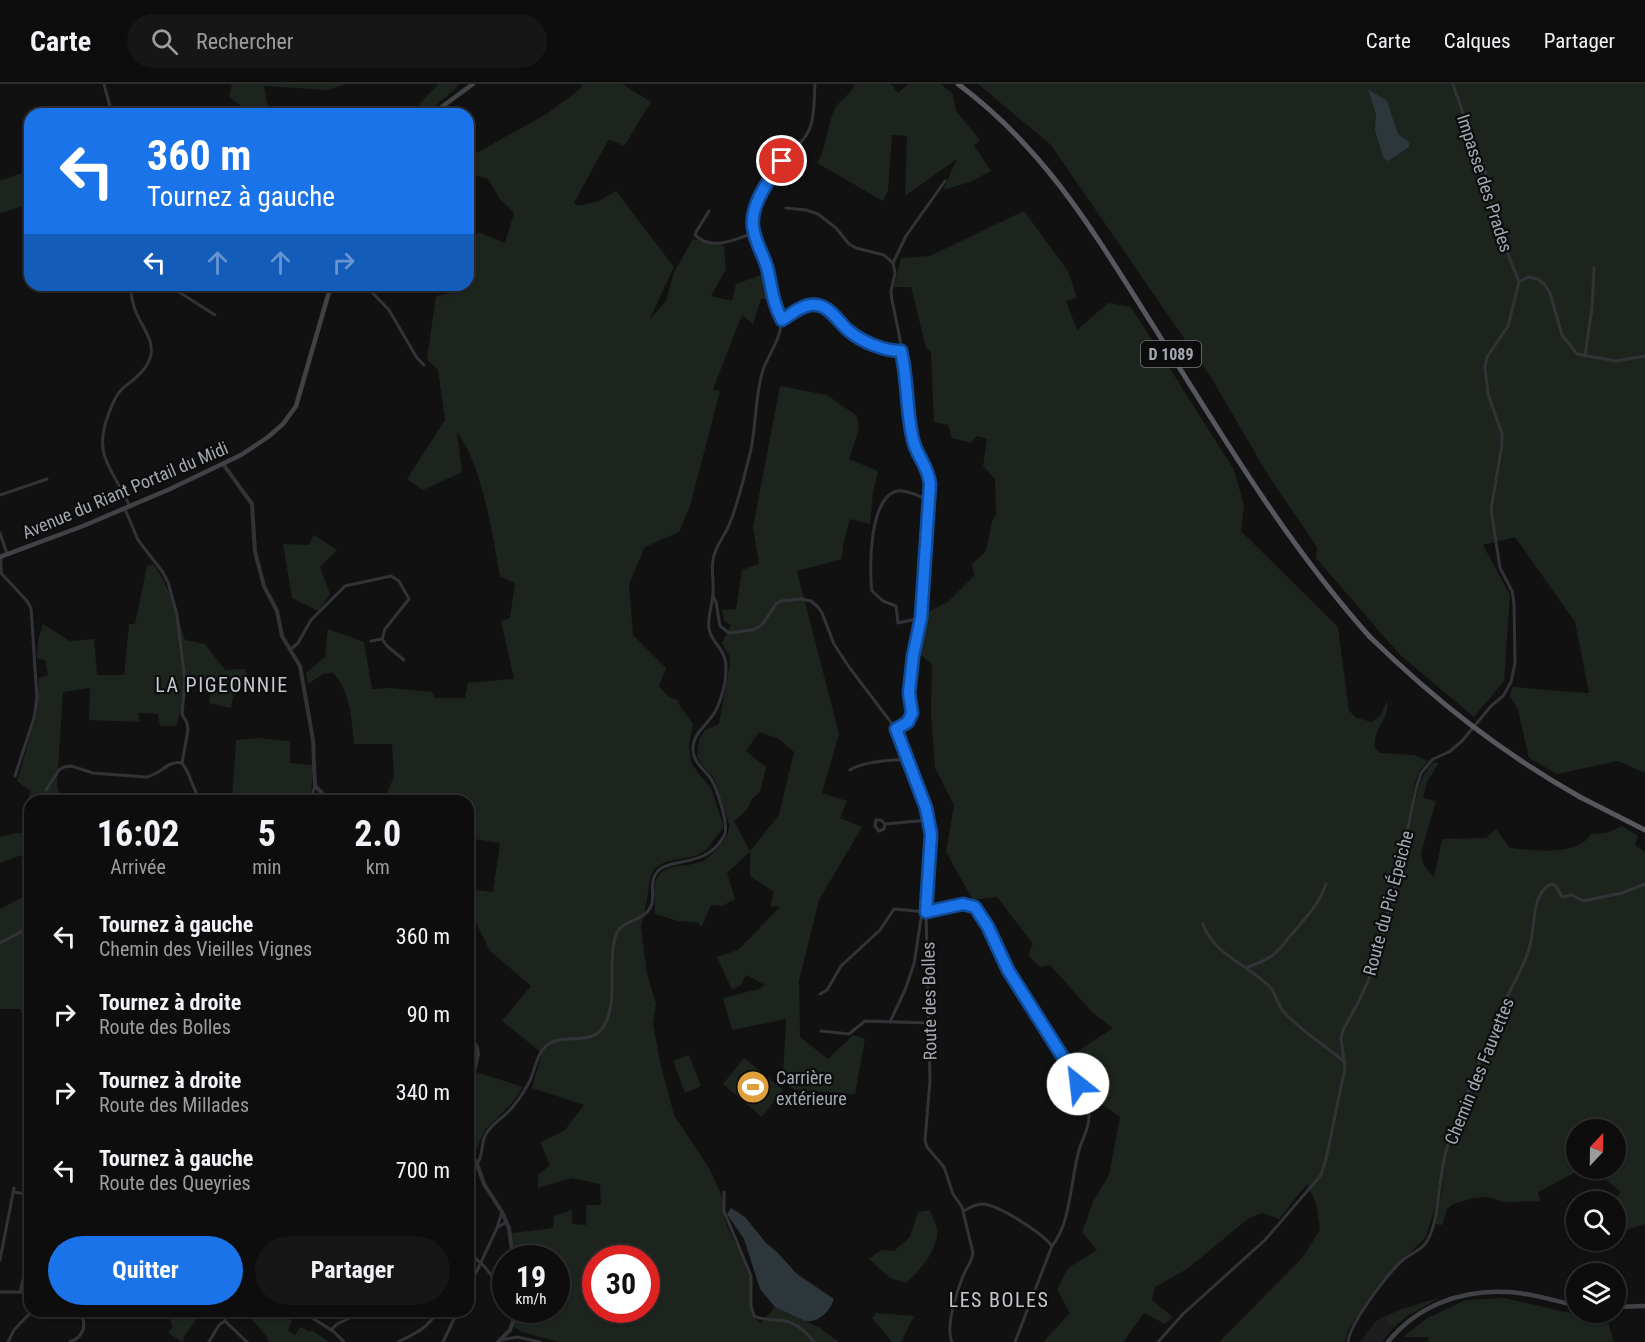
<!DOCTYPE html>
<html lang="fr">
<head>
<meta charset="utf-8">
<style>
  body { margin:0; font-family:"Roboto Condensed",sans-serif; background:#161617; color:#f1f3f6; height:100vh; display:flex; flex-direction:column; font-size:22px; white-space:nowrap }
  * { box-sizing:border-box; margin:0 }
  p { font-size:20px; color:#9a9c9e }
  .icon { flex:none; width:33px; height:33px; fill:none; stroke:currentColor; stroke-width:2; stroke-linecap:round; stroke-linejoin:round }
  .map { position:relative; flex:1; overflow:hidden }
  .details { position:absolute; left:24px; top:711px; width:450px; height:522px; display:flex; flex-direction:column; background:#0d0d0e; border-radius:18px; box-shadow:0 2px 4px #0004,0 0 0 2px #2d2d2e }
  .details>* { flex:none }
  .banner { position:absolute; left:24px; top:24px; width:450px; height:183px; border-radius:18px; box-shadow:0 2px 4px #0004,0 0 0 2px #2d2d2e; background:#1a73e8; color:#fff; overflow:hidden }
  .needle { width:39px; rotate:22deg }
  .buttons { position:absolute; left:1566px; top:1035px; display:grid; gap:12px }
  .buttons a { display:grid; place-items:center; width:60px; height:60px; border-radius:50%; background:#0d0d0e; box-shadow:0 2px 4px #0004,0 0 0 2px #2d2d2e; font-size:30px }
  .speed { position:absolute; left:492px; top:1161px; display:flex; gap:12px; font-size:30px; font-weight:700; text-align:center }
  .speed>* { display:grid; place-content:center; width:78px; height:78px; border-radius:50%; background:#0d0d0e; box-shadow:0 2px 4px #0004,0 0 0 2px #2d2d2e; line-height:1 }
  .speed small { font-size:15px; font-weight:400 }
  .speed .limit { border:9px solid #d22; background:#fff; color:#111 }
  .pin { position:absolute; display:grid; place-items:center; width:51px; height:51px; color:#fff; margin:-26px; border:3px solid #fff; border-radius:50%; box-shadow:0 2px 6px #0007 }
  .me { position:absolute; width:66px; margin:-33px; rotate:331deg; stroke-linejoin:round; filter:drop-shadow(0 0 4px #0008) }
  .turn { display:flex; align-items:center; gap:21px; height:126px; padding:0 24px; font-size:27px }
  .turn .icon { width:78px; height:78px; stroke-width:2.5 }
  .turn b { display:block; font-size:42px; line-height:51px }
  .lanes { display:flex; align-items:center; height:57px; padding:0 24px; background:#0003; justify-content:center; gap:30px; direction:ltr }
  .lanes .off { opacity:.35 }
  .eta { display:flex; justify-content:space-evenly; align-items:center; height:102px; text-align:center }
  .eta b { font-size:36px; font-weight:700; line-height:42px }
  .button { display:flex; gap:12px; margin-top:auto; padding:12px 24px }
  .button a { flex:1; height:69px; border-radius:36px; background:#1a73e8; color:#fff; font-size:24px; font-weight:700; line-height:69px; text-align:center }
  .button a+a { background:#161617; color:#f1f3f6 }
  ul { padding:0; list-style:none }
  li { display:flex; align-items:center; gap:18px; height:78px; padding:0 24px }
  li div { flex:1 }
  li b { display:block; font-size:22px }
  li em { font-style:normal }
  header { display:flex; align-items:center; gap:36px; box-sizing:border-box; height:84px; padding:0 30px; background:#0d0d0e; border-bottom:2px solid #2d2d2e }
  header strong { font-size:28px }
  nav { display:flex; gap:33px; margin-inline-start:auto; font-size:21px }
  .search { width:420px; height:54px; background:#161617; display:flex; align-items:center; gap:15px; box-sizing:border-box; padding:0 21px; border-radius:33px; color:#9a9c9e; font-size:22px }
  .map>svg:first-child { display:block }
</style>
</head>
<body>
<header>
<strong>Carte</strong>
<div class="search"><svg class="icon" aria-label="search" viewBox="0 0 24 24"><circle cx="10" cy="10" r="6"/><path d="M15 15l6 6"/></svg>Rechercher</div>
<nav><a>Carte</a><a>Calques</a><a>Partager</a></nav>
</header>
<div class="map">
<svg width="1645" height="1258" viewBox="0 0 1645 1258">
  <rect width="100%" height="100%" fill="#111112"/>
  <polygon fill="#1d1d1f" points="1383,1233 1394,1243 1382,1258 1360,1258 1375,1238"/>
  <g fill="#1d241e" fill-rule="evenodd">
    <polygon points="232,0 345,0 328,6 264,2 269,30 250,30 229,12"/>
    <polygon points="439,0 458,0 456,4 426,30 422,30 420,19"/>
    <path d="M582,0H622L651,18L624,62L609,55L574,119L578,122L599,117L616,107L674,183L649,236L666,217L674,188L693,155L724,162L726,185L711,212L732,217L736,200L766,189L770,216L761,215L753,240L742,231L713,305L720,307L690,422L679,448L645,463L629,500L633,551L666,584L659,602L669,613L679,617L678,619L693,640L689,663L691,678L698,689L711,704L724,743L706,766L696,772L665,778L655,784L650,793L647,816L641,843L647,890L656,920L653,939L660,978L674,1031L709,1084L721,1110L727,1142L741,1171L751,1197L750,1222L754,1234L761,1239L775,1223L820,1244L839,1258H559L522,1248L513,1242L520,1226H556V1174H515L512,1149L553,1144L554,1132L572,1126V1140L586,1141V1121H601L600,1100L572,1094L538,1104V1091L550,1081L540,1058L564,1047L584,1021L532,1004L542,969L502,937L531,902L490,867L468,823V805L493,808L500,759L468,754V717H384L394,692L392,660H354C352,636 350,606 333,589L323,590L308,600L306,589L325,573L328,545L364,558L372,605L391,604L432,608L435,614H465L468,599L514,595L501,537L510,534L515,499L500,492C493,454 482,379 457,349L462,388L423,406L407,395L445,336L438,286L427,275L436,212L450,209L449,201H468V168L478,148L505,159L514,129L500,115L488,95L468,89V77L473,71L548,29L580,5ZM596,1174H646V1226H596Z"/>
    <path d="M855,0H891L898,9L908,0H941L953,10L956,27L980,56L974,62L991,87L970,98L943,106L957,75L905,112L907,52L892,51L888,107L883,117L817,79C828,62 827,37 836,23C842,14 851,10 855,0Z"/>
    <polygon points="978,0 1645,0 1645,689 1618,677 1557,690 1529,674 1518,626 1510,612 1512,603 1589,609 1575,538 1515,453 1483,461 1510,511 1504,597 1474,633 1399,570 1316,474 1317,463 1268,391 1212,295 1051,61"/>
    <polygon points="30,86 30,120 0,129 0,97"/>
    <path d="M1024,127L1068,187L1077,214L1066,217L1077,246L1108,219L1131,223L1234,386L1244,421L1241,447L1338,543L1349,627L1357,634L1372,638L1380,632L1387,617C1391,633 1373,642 1375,664L1380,669L1414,671L1428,677L1419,688L1415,699L1398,795L1419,702L1424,690L1434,678L1439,679L1427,698L1423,714L1436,717L1421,769L1423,780L1434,794L1442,755L1486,754L1496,745L1510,764C1534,766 1577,773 1591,750L1606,749L1622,742L1638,752L1635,761L1645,768V1140L1626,1146L1616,1132V1118L1612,1117L1621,1108L1597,1089L1576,1088L1538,1108L1540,1117L1504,1118L1488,1113L1474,1114L1453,1120L1447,1125L1442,1141L1435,1140L1445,1091L1426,1153L1397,1181L1377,1204L1348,1246L1345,1258H1219L1302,1174L1320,1146L1316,1119L1307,1100L1279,1135L1262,1129L1249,1134L1187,1185L1155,1203L1152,1216L1173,1233L1165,1240L1144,1229L1123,1258H1043L1070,1229L1057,1205L1068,1184L1097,1166L1082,1148L1093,1118L1109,1091L1120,1033L1087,1010L1070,972L1113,944L1093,929L1050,881L1040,883L1028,871L1033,860L997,813L973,816L946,768L954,721L935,683L931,630L932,580L918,569L926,529L948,518L974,492L972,480L986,467L992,437L996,431L995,395L983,382L987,355L977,352L971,359L952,354L948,341L934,338L931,268L926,264L911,203H894L901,174L930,172ZM1576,1046H1616V1084H1576Z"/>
    <path d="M780,302L827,311L857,332L859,345L849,375L878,387L873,409L870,440L850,435L843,461L842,475L797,487L839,650L822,709L847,717L840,734L862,743L819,816L799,897L800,953L828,975L853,951L865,955L855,1010L795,1006L788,1001L783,994L786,935L732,946L723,914L759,905L765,901L746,891L741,901L732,906L717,873L738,866L780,823L770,822L774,808L750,792V768L727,789L735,815L722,822L711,821L701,844L699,839L678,837L655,830C655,820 653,805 656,796C663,778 688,784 703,777C710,773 715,767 720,761C726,754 729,749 729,740L714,694L701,680L697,672L699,655L705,646L719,640L730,580L729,571L722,559L731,541L725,538L722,526L736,525L742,486L759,480L753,443ZM759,648L779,655L794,668L779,731L750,767L734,737L747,726L752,715L760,708L766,683L746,667Z"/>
    <polygon points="314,451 337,466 320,483 330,510 318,527 292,514 283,460 309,461"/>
    <path d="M153,480C170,502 177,531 185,556L205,560L225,586L245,585L250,605L235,603L231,624L209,619L212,599L191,595L176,642H160L158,630L138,629L140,638L89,636L90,604L63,608L57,701L60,717H30V726L25,724L31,707L17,697L36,632L39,594L48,591L45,576L37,575L38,556L43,540L70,557L94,555L97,591H124L129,540H135L147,482Z"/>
    <polygon points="258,654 290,657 290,679 313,681 311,710 308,717 232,717 236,656"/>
    <polygon points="17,749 30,750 30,768 0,779 0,753"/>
    <polygon points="30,809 30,892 26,896 30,901 30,934 28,936 20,925 0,925 0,825"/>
    <polygon points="689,971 701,1002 685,1009 673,977"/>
    <polygon points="744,974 783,1006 762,1033 723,1000"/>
    <polygon points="476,988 523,1003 511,1020 485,1046 477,1063 468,1066 468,993"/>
    <path d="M930,1126C932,1132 936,1139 937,1145C939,1166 920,1186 906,1199L890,1194L869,1175L881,1166L894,1167L910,1153L918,1128Z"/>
    <polygon points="1439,1214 1407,1232 1394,1243 1383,1233 1402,1225"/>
    <polygon points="1504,1214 1608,1238 1614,1258 1428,1258 1429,1253 1403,1253 1427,1234 1466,1216"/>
    <polygon points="166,1227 202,1227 184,1253 183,1258 168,1249 173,1243"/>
    <polygon points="254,1227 278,1227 292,1237 288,1246 295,1251 301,1243 310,1248 312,1246 329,1258 269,1258 265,1251 251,1234"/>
    <polygon points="876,1229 914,1232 901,1258 892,1258 872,1234"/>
  </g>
  <g fill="#2d363b">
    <polygon points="1368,5 1387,17 1398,50 1409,58 1409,63 1388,77 1384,75 1375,47 1376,30"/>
    <path d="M731,1124L745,1133L766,1159L777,1168L797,1190L834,1215C830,1227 819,1239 805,1237L775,1223L760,1205L744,1155L727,1130Z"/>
  </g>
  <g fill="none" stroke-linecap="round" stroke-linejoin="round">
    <g stroke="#323336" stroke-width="3">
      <polyline points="104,0 112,30"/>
      <polyline points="1453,0 1471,53 1485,86 1488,107 1504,160 1519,198"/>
      <polyline points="786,124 806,126 818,130 836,144 849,160 856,164 884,171 893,179 895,189 891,208 892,216 900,255 909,336 914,360 927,383 930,400 921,534 913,572 909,609 912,629 908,638 896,645"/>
      <path d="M709,127L696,148L695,151C711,167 735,156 753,149"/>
      <polyline points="893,179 906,152 945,97"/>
      <path d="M130,201C131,210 132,219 136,228C141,241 154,256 151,271C147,287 134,295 122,305C115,312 112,320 109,329C91,373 114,385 130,423"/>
      <polyline points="168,201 215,231"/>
      <polyline points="365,201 389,226 417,274 424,281"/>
      <path d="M781,236C790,231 800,222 811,221C829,219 837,237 849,247C862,257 884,267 901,267"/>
      <polyline points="1585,272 1592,224 1594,184"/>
      <polyline points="0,411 47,395"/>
      <polyline points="125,425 138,456 162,487 168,498 177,531 185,597 182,630 187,639 188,646 182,679"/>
      <polyline points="0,449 7,470"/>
      <polyline points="1,473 1,487"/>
      <polyline points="0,488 27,517 31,524 37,614 34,634 15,692"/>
      <path d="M713,512L716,518L720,542L729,549L753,546L762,541L776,520L781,517L801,515L811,517L818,523L822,529L834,560L849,583L896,645L926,724L931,750L926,828L930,996L925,1057L927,1063L944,1083L953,1110L962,1123L973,1169C972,1178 966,1184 963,1192C957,1207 945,1243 952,1258"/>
      <path d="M921,534L898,539L896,522L883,517L872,507C869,485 869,414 897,407C906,405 921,413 929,416"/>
      <polyline points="371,557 382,555"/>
      <polyline points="290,566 298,559 311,536 345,502 391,492 399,497 409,515 385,545 382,555 387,562 404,576"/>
      <path d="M850,686C864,677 889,677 906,675"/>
      <path d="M46,706L59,686L64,683L71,682L93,689L146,693C161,691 167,676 182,679C191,690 192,705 201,717"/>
      <polyline points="310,717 315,702"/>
      <polyline points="885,740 884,745 879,747 875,742 876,736 881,736 885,740 929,736"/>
      <path d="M1203,840C1212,869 1249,882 1270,903C1276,909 1277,920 1283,927C1298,945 1326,962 1345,978"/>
      <polyline points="0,859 30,843"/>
      <path d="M1248,883C1257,880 1265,877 1273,871C1281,865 1285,858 1292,850C1305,834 1319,821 1326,800"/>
      <path d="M820,910L827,906L841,882L880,846L894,825L926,828L963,820L975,823C991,842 997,867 1009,888C1029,923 1086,994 1089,1031C1090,1043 1082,1055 1079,1066C1071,1094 1071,1139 1052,1162"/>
      <polyline points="890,938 905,906 914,880 922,828"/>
      <polyline points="821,947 849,950 865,937 930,939"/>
      <path d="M477,1080C484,1071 480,1060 486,1050C491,1041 501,1035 508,1028C516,1020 522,1011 527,1002C535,990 535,972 546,962C562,947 591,964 604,942C619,915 607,883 615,854C619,836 638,839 648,827C657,818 649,801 655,791C666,771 705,787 724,752C730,742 716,701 709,692C702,684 693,677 693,665C692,650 708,640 715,628C720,619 723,608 725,598C727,583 727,573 718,562C714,556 710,552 709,545C707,533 713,520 713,507C714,497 711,486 713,476C715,462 724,453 729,441C738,420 743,396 749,374C757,345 754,314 763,286C768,271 781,255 781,238C781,231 775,222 772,214C770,206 770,197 768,189C764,169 748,150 754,128C758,110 772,87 785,73C794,64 805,57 810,44C815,31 814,14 815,0"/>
      <polyline points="14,1108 30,1111"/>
      <path d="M724,1108V1127L751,1192V1222L754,1232C761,1236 769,1235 777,1236C794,1236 804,1246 814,1258"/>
      <path d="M964,1127C969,1124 975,1120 982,1120C998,1120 1043,1150 1052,1162L1015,1258"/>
      <polyline points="497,1144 506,1138"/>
      <polyline points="28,1157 30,1157"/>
      <polyline points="468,1168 484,1182 506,1210"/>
      <polyline points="0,1176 14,1104"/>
      <polyline points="30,1185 23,1195 20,1208 30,1210"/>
      <polyline points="468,1206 497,1144 502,1128"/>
      <polyline points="0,1208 20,1208"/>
      <polyline points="227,1227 225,1237 247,1258"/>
      <polyline points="301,1227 333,1247 344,1258"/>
      <polyline points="331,1246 337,1240 365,1227"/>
      <polyline points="501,1256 517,1253 540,1258"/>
      <polyline points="8,1258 14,1246 32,1227"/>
      <path d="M70,1258C84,1253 89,1238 77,1227"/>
      <polyline points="209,1258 219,1241 225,1237"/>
      <path d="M398,1258C414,1250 429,1244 437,1227"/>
      <polyline points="443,1258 458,1227"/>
      <polyline points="1158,1258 1183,1230 1265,1156 1321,1091 1326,1075 1345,984 1341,954 1343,946 1359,917 1375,881 1404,763 1416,705 1421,689 1433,675 1449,668 1462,657 1491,622 1503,612 1511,598 1515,579 1514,519 1512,507 1500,484 1491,425 1502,361 1502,350 1488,310 1485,283 1487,273 1508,242 1519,198 1528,193 1538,195 1545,201 1550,209 1562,251 1577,270 1616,277 1645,272"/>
      <path d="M1348,1258C1350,1239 1388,1189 1403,1176C1410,1170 1419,1167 1425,1160C1439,1143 1439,1093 1445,1071C1452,1044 1465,1017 1475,991C1485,964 1496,937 1508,911C1517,893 1527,876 1531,857C1535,840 1532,807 1552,800L1556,802L1562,813L1572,811L1583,817L1622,809L1645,800"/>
    </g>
    <g stroke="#323336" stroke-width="4">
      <polyline points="223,380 252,420 255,468 264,502 277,527 282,552 300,582 313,656 315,702 330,717"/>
      <polyline points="468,947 477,964 478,970 468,1013"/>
      <polyline points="468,1063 477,1080 484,1100 502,1128 509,1144 513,1174"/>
      <polyline points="498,1258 510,1246 517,1226"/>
    </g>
    <g stroke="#404246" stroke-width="4.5">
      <polyline points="432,30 473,0"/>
      <polyline points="0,473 83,442 170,405 241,371 268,353 283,340 296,322 331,201"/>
      <polyline points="1616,1223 1645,1222"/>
      <path d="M1388,1258C1417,1222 1461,1205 1508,1208C1531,1209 1554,1217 1576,1221"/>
    </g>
    <g stroke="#56585e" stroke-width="5">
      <path d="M958,0C1047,66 1096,152 1154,243C1221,350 1286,459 1370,553"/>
      <polyline points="1580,713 1645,746"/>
    </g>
    <path stroke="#56585e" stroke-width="5" d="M1370,553C1436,617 1499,667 1580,713"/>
  </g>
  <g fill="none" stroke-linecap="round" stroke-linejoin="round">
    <g stroke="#114b97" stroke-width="15">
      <path id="route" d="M782,77C769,96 747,124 754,148C757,162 765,174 768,187C772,205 773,220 782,236C790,231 800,222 811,221C829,219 837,237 849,247C862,258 884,267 901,267C908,296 906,327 913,356C917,373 928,381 930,400L921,534L913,572L909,609L912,629L908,638L896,645L926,724L931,750L926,828L963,820L975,823L988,843L1008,886L1071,986L1078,1000"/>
    </g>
    <use href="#route" stroke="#1a73e8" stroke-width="10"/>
  </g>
  <defs>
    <g id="stadium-disc" transform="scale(1.725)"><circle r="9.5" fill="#de9e3c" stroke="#0c0c0d"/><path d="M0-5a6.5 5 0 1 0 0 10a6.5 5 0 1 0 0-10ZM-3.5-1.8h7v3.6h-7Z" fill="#fff"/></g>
  </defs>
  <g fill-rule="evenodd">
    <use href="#stadium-disc" x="753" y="1003"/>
  </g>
  <g text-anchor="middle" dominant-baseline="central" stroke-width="4.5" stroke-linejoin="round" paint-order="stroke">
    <rect fill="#0c0c0d" stroke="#767980" stroke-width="1.5" x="1141" y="257" width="60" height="26" rx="4.5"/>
    <g font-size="16" font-weight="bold" fill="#a3a8b1">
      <text x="1171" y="270">D 1089</text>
    </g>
    <g font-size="18" fill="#a3a8b1" stroke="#0c0c0d">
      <text transform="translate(1485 99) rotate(72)">Impasse des Prades</text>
      <text transform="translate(125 406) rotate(-23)">Avenue du Riant Portail du Midi</text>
      <text transform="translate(1388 819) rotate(-75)">Route du Pic Épeiche</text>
      <text transform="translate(929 917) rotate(-91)">Route des Bolles</text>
      <text transform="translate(1479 987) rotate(-68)">Chemin des Fauvettes</text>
    </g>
    <g font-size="18" fill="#a3a8b1" stroke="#0c0c0d" text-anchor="start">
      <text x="776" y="993">Carrière<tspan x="776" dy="21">extérieure</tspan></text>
    </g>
    <g font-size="20" letter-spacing="1.5" fill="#c4c7ce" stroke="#0c0c0d">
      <text x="222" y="601">LA PIGEONNIE</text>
      <text x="999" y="1216">LES BOLES</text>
    </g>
  </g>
</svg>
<div class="buttons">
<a><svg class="needle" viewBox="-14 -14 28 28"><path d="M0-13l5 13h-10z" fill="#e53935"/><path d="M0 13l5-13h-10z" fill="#9a9c9e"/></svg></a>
<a><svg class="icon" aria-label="search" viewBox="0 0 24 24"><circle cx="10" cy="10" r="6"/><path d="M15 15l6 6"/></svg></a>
<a><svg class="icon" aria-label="layers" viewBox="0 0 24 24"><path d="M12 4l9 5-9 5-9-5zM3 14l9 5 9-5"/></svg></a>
</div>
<div class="speed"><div>19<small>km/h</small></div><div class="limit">30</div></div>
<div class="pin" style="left:782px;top:77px;background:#d93025"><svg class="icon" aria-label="arrive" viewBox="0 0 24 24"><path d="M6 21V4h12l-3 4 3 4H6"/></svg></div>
<svg class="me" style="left:1078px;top:1000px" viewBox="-20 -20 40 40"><circle r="19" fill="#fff"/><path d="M0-13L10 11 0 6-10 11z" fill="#1a73e8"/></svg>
<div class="banner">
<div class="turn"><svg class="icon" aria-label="left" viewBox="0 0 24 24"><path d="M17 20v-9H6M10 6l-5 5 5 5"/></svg><div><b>360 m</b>Tournez à gauche</div></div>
<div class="lanes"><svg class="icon" aria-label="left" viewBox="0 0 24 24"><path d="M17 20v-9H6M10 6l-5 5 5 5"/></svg><svg class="icon off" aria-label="ahead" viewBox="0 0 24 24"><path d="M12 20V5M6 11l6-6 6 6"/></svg><svg class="icon off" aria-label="ahead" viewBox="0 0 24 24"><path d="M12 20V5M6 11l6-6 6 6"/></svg><svg class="icon off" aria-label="right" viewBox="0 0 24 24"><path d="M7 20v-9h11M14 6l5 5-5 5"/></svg></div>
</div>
<section class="details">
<div class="eta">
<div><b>16:02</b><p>Arrivée</p></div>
<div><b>5</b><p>min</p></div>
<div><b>2.0</b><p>km</p></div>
</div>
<ul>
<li><svg class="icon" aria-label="left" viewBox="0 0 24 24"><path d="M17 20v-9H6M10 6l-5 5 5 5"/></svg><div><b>Tournez à gauche</b><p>Chemin des Vieilles Vignes</p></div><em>360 m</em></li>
<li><svg class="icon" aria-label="right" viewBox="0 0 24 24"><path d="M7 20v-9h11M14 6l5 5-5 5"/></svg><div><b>Tournez à droite</b><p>Route des Bolles</p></div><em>90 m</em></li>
<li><svg class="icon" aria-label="right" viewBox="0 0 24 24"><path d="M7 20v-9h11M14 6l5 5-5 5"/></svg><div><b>Tournez à droite</b><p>Route des Millades</p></div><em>340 m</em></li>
<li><svg class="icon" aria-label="left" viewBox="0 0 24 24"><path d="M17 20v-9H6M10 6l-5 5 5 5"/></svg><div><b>Tournez à gauche</b><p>Route des Queyries</p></div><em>700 m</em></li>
</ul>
<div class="button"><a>Quitter</a><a>Partager</a></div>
</section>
</div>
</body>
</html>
